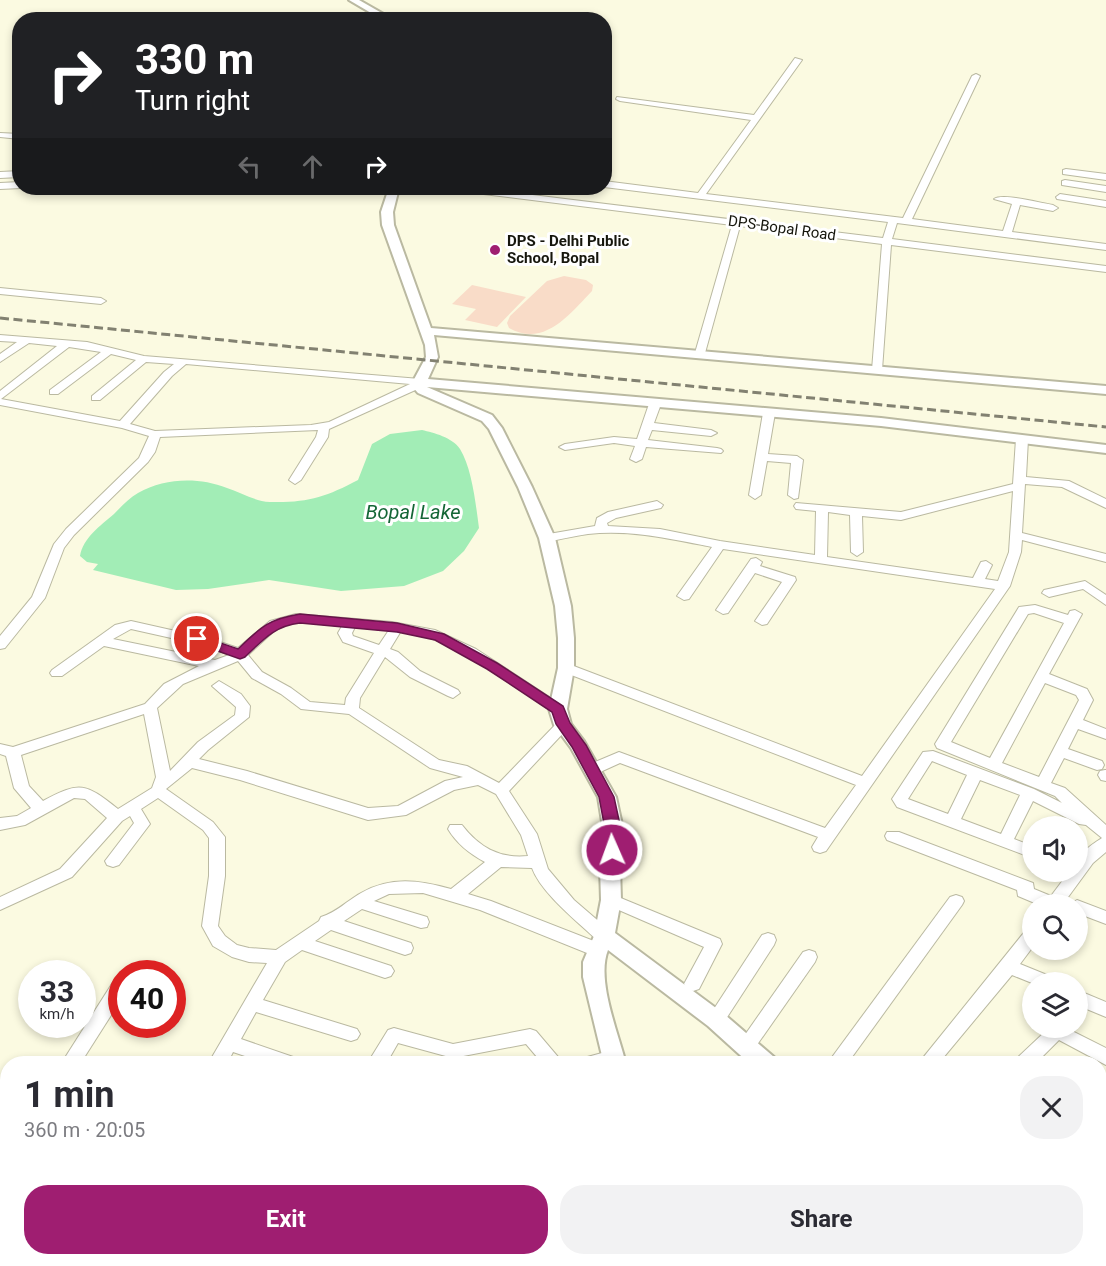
<!DOCTYPE html>
<html lang="en">
<head>
<meta charset="utf-8">
<style>
  body { margin:0; font-family:Roboto,sans-serif; background:#f2f2f3; color:#2b2b33; height:100vh; display:flex; flex-direction:column; font-size:22px; white-space:nowrap }
  * { box-sizing:border-box; margin:0 }
  p { font-size:20px; color:#7c7c81 }
  .icon { flex:none; width:33px; height:33px; fill:none; stroke:currentColor; stroke-width:2; stroke-linecap:round; stroke-linejoin:round }
  .map { position:relative; flex:1; overflow:hidden }
  .details { position:absolute; left:0px; top:1056px; width:1107px; height:210px; display:flex; flex-direction:column; background:#fff; border-radius:24px 24px 0 0; box-shadow:0 3px 9px #0003 }
  .details>* { flex:none }
  .top-card { position:absolute; left:12px; top:12px; width:600px; height:183px; border-radius:24px; box-shadow:0 3px 9px #0003; background:#202124; color:#fff; overflow:hidden }
  .controls { position:absolute; left:1022px; top:816px; display:grid; gap:12px }
  .controls a { display:grid; place-items:center; width:66px; height:66px; border-radius:50%; background:#fff; box-shadow:0 3px 9px #0003; font-size:30px }
  .speed { position:absolute; left:18px; top:960px; display:flex; gap:12px; font-size:30px; font-weight:700; text-align:center }
  .speed>* { display:grid; place-content:center; width:78px; height:78px; border-radius:50%; background:#fff; box-shadow:0 3px 9px #0003; line-height:1 }
  .speed small { font-size:15px; font-weight:400 }
  .speed .limit { border:9px solid #d22; background:#fff; color:#111 }
  .pin { position:absolute; display:grid; place-items:center; width:51px; height:51px; color:#fff; margin:-26px; border:3px solid #fff; border-radius:50%; box-shadow:0 2px 6px #0007 }
  .me { position:absolute; width:66px; margin:-33px; rotate:358deg; stroke-linejoin:round; filter:drop-shadow(0 0 4px #0008) }
  .turn { display:flex; align-items:center; gap:21px; height:126px; padding:0 24px; font-size:27px }
  .turn .icon { width:78px; height:78px; stroke-width:2.5 }
  .turn b { display:block; font-size:42px; line-height:51px }
  .lanes { display:flex; align-items:center; height:57px; padding:0 24px; background:#0003; justify-content:center; gap:30px; direction:ltr }
  .lanes .off { opacity:.35 }
  .round { display:grid; place-items:center; flex:none; width:63px; height:63px; border-radius:24px; background:#f2f2f3 }
  .overview { display:flex; align-items:center; justify-content:space-between; height:102px; padding:0 24px }
  h1 { font-size:36px; font-weight:700; line-height:45px }
  .primary-button { display:flex; gap:12px; margin-top:auto; padding:12px 24px }
  .primary-button a { flex:1; height:69px; border-radius:24px; background:#9f1e71; color:#fff; font-size:24px; font-weight:700; line-height:69px; text-align:center }
  .primary-button a+a { background:#f2f2f3; color:#2b2b33 }
  .map>svg:first-child { display:block }
</style>
</head>
<body>
<div class="map">
<svg width="1106" height="1266" viewBox="0 0 1106 1266">
  <rect width="100%" height="100%" fill="#fbfae1"/>
  <g fill="#f9dcc8">
    <polygon points="401,12 454,12 539,19 412,19"/>
    <path d="M564,276L586,280L593,285L592,291C570,314 544,348 509,328L507,323L510,316L547,281Z"/>
    <polygon points="472,285 526,297 497,327 465,320 476,309 452,304"/>
  </g>
  <path fill="#a2edb6" d="M422,430C434,433 452,437 460,449C472,468 476,506 479,528L464,551L443,571L404,586L341,591L269,580L208,589L176,590L93,570L98,564L87,562L80,556C83,538 100,526 114,514C121,507 129,498 138,493C165,478 198,477 227,488C242,493 254,501 270,502C307,503 326,497 358,480L372,444L390,434Z"/>
  <g fill="none" stroke-linecap="round" stroke-linejoin="round">
    <g stroke="#bab9a1" stroke-width="2">
      <g id="minor">
        <path d="M795,58L802,60L706,194L903,218L972,76L976,74L980,76L912,219L1003,231L1012,204L994,199C1003,193 1040,203 1053,205L1058,208L1053,211L1020,205L1012,232L1106,244V250L897,223L892,239L1106,266V272L891,245L882,370L877,373L872,370L882,244L740,226L705,353L700,356L695,353L732,225L459,191L455,188H476L883,238L888,222L604,187V181L698,193L751,120L620,101L616,99L617,97L754,115Z"/>
        <polygon points="0,133 20,134 20,139 0,137"/>
        <polygon points="1066,169 1106,174 1106,180 1063,174 1063,170"/>
        <polygon points="20,171 20,177 0,178 0,172"/>
        <polygon points="1065,180 1106,186 1106,192 1062,185 1062,181"/>
        <polygon points="20,182 21,188 0,189 0,183"/>
        <polygon points="1060,194 1106,201 1106,207 1057,199 1056,197"/>
        <polygon points="0,288 101,298 106,301 101,304 0,294"/>
        <path d="M0,335L87,342L144,356L420,379L425,382L422,387L329,429L328,437L301,480L295,484L289,480L316,437L318,430L160,437L155,452L148,462L74,535L64,548L45,598L5,648L0,649V636L32,597L54,544L66,529L139,458L149,436L122,428L0,405V391L57,346L29,343L0,362V354L17,342L0,341ZM69,347L101,352L50,390V394H58L111,354L136,360L92,396V400H100L146,362L174,364L164,372L120,421L1,399ZM186,364L410,384L329,422L311,425L155,431L130,424L172,376Z"/>
        <polygon points="655,401 661,404 654,423 711,430 717,433 711,436 652,430 648,440 717,448 721,449 723,451 721,453 646,447 642,459 636,462 630,459 635,446 614,443 565,450 559,447 565,444 614,437 637,439 649,404"/>
        <polygon points="769,410 775,413 768,454 797,456 803,460 798,498 794,499 788,495 791,463 767,461 761,495 755,499 749,495 763,413"/>
        <path d="M1022,436L1028,439L1026,477L1069,481L1106,499V508L1062,487L1025,484L1022,533L1106,554V562L1022,540L1021,552L1010,586L826,851L820,853L814,851L812,847L818,837L620,763L598,773H588L586,769L588,765L619,752L825,828L856,785L561,671L559,668L561,665H571L862,776L995,589L723,549L689,599L684,600L677,596L712,547C672,539 629,529 588,534C574,536 561,539 547,542L541,538L543,535L595,526L597,518L608,512L657,501L663,505L661,508L616,518L607,523L608,526L660,529L720,541L815,555L816,511L796,509L794,506L796,503L901,512L1013,484L1016,439ZM1013,491L1009,552L998,581L985,579L992,565L986,561L981,562L973,578L827,557L828,512L850,515L851,552L857,556L863,552L862,516L901,520Z"/>
        <polygon points="756,558 762,562 760,566 795,577 796,580 767,624 762,625 755,621 782,582 755,573 728,613 723,614 716,610 751,559"/>
        <polygon points="1085,581 1106,595 1106,605 1083,589 1049,597 1042,593 1044,590"/>
        <path d="M1035,605L1068,615L1070,611L1075,610L1082,614L1049,674L1087,689L1093,700L1083,720L1106,729V739L1078,729L1068,749L1102,761L1104,765L1102,769L1097,770L1064,758L1051,783L1065,788L1106,825V852L1093,863L1063,904H1037L1018,896L1017,890L887,840L885,836L887,832H899L1033,883L1034,889L1051,896L1069,872H1077C1077,854 1088,847 1102,838L1086,825L1079,824L1033,801L1014,839L1032,846V856L1030,857L897,807L892,799L923,752L933,751L1034,789L1062,803L1055,796L937,748L935,744L1019,607ZM1034,613L1064,623L990,758L951,742L1028,614ZM1045,683L1076,695L1079,700L1039,777L1002,763ZM932,761L967,775L948,814L908,799ZM980,780L1020,795L1001,834L961,819Z"/>
        <path d="M296,614L392,622L435,630L476,649L563,706L565,709L563,712H553C506,681 458,639 401,631L390,649L398,652L420,671L458,690L460,693L453,698L448,696L410,677L385,657L360,698L359,708L439,760L467,766L499,783L558,722H568L570,725L568,728L509,791L537,834L548,869L574,900L610,931L612,936L610,941L604,942L598,941C578,922 541,893 532,868L501,867L468,894L491,901L604,945L606,950L604,955L598,957L592,955L480,910L423,893L389,894L374,901L427,917L429,922L427,927L421,928L362,909L344,921L411,943L413,948L411,953L405,955L331,930L315,941L391,966L394,971L391,976L385,978L302,950L285,962L263,1000L357,1029L360,1034L357,1039L351,1041L256,1012L241,1039L299,1059L302,1064H269L233,1052L227,1064H208L267,963L249,962L232,957L213,946L202,926L209,876V838L203,830L158,798L141,809L150,824L119,865L113,867L107,865L105,861L134,823L130,816L122,821L72,877L0,910V897L60,869L107,818L85,799L74,798L25,825L0,830V818L17,816L31,808L14,788L6,756L0,754V744L13,747L145,704L164,684L199,666L104,646L62,676H52L50,673L52,670L115,625L131,621L211,639L238,648L270,621ZM289,623H312L342,626L338,633L343,642L374,653L346,698L345,705L310,702L291,688L262,672L248,655L274,631ZM355,627L389,630L379,645L353,636L352,633ZM131,629L207,646L229,655L215,660L113,639ZM238,661L252,678L281,694L301,709L349,714L430,768L463,777L445,781L398,806L368,808L247,771L199,759L208,750L249,717L250,706L241,694L219,681L212,686L236,707L235,715L198,742L170,771L157,708L183,684ZM144,714L156,777L152,788L118,809C85,783 80,781 43,801L29,786L21,755ZM192,768L240,780L368,820L406,815L454,790L478,785L496,794L521,835L528,856C499,859 479,847 462,825H450L448,829C457,844 470,854 485,862L451,889C419,880 391,876 361,893C348,900 336,913 321,917L319,921L276,950L249,948L237,945L225,936L218,926L225,876V837L213,822L166,789Z"/>
        <polygon points="1105,770 1106,770 1106,781 1101,780 1098,775 1100,771"/>
        <polygon points="611,894 720,939 722,944 699,989 693,991 687,989 684,984 704,947 605,904 603,900 605,896"/>
        <polygon points="956,895 962,897 964,901 962,905 847,1064 827,1064 950,897"/>
        <polygon points="1077,900 1106,911 1106,924 1077,913 1077,904 1070,904"/>
        <polygon points="1032,929 1032,948 1020,964 1052,977 1054,982 1032,983 1012,975 938,1064 918,1064 1026,930"/>
        <polygon points="768,933 774,935 776,940 774,945 722,1025 716,1027 710,1025 707,1020 710,1015 762,935"/>
        <polygon points="809,950 815,952 817,957 815,962 752,1052 746,1054 740,1052 737,1047 740,1042 803,952"/>
        <polygon points="121,977 122,998 80,1064 61,1064 115,979"/>
        <polygon points="1077,990 1106,1002 1106,1017 1077,1005"/>
        <polygon points="394,1028 453,1044 530,1029 536,1031 564,1064 543,1064 526,1044 453,1058 398,1043 386,1064 367,1064 388,1030"/>
        <polygon points="1049,1028 1066,1028 1106,1048 1106,1065 1059,1040 1035,1064 1013,1064 1016,1059"/>
        <polygon points="613,1050 619,1053 622,1058 619,1063 577,1064 580,1059"/>
        <polygon points="0,1090 8,1093 8,1109 0,1106"/>
        <polygon points="0,1143 8,1144 8,1160 0,1159"/>
        <polygon points="1100,1239 1106,1241 1106,1263 1097,1258 1100,1258"/>
        <polygon points="294,1258 314,1258 312,1266 292,1266"/>
      </g>
    </g>
    <g stroke="#bab9a1" stroke-width="4">
      <g id="tertiary">
        <polygon points="349,0 359,0 394,20 383,20"/>
        <path d="M389,188H399L393,212L394,225L431,328L1106,386V394L434,335L438,357L428,379L881,418L1106,445V453L881,426L427,387L492,415L502,428L532,487L555,538L571,606L574,638V668L567,709L571,724L584,741L616,797L624,834L620,866L621,900L615,933L724,1014L774,1057L777,1064H750L708,1026L608,950C596,980 618,1032 626,1064H604L583,977V962L594,936L601,900L600,866L604,834L598,797L571,748L554,725L549,709L558,668V638L555,606L539,538L518,487L489,429L482,421L418,393L411,385L426,357L425,345L382,225L381,212Z"/>
        <polygon points="671,1258 695,1258 697,1266 673,1266"/>
        <polygon points="956,1258 984,1258 987,1266 959,1266"/>
      </g>
    </g>
    <use href="#minor" fill="#fff" fill-rule="evenodd"/>
    <use href="#tertiary" fill="#fff" fill-rule="evenodd"/>
    <polyline stroke="#828171" stroke-width="3" stroke-dasharray="9 4.5" stroke-linecap="butt" points="0,318 1106,427"/>
  </g>
  <path fill="#9f1e71" stroke="#671449" stroke-width="1.5" d="M300,614L397,623L444,634L497,663L563,706L570,723L586,745L614,797L622,834L618,854H606L604,850L606,834L599,797L572,747L556,724L552,712L487,669L435,640L397,632L300,623C274,626 263,640 245,657L240,659L192,642L190,639L197,635L238,649C260,628 268,619 300,614Z"/>
  <circle fill="#9f1e71" stroke="#fff" stroke-width="2" cx="495" cy="250" r="6"/>
  <g text-anchor="middle" dominant-baseline="central" stroke-width="6" stroke-linejoin="round" paint-order="stroke">
    <g font-size="15" fill="#16160d" stroke="#fff">
      <text transform="translate(782 228) rotate(8)">DPS-Bopal Road</text>
    </g>
    <g font-size="15" font-weight="bold" fill="#16160d" stroke="#fff" text-anchor="start">
      <text x="507" y="241">DPS - Delhi Public<tspan x="507" dy="17">School, Bopal</tspan></text>
    </g>
    <g font-size="20" font-style="italic" fill="#146636" stroke="#fff">
      <text x="413" y="512">Bopal Lake</text>
    </g>
  </g>
</svg>
<div class="controls">
<a><svg class="icon" aria-label="sound" viewBox="0 0 24 24"><path d="M4 9h4l5-4v14l-5-4H4zM17 9q2 3 0 6"/></svg></a>
<a><svg class="icon" aria-label="search" viewBox="0 0 24 24"><circle cx="10" cy="10" r="6"/><path d="M15 15l6 6"/></svg></a>
<a><svg class="icon" aria-label="layers" viewBox="0 0 24 24"><path d="M12 4l9 5-9 5-9-5zM3 14l9 5 9-5"/></svg></a>
</div>
<div class="speed"><div>33<small>km/h</small></div><div class="limit">40</div></div>
<div class="pin" style="left:197px;top:639px;background:#d93025"><svg class="icon" aria-label="arrive" viewBox="0 0 24 24"><path d="M6 21V4h12l-3 4 3 4H6"/></svg></div>
<svg class="me" style="left:612px;top:850px" viewBox="-20 -20 40 40"><circle r="17" fill="#9f1e71" stroke="#fff" stroke-width="3"/><path d="M0-11L8 9 0 5-8 9z" fill="#fff"/></svg>
<div class="top-card">
<div class="turn"><svg class="icon" aria-label="right" viewBox="0 0 24 24"><path d="M7 20v-9h11M14 6l5 5-5 5"/></svg><div><b>330 m</b>Turn right</div></div>
<div class="lanes"><svg class="icon off" aria-label="left" viewBox="0 0 24 24"><path d="M17 20v-9H6M10 6l-5 5 5 5"/></svg><svg class="icon off" aria-label="ahead" viewBox="0 0 24 24"><path d="M12 20V5M6 11l6-6 6 6"/></svg><svg class="icon" aria-label="right" viewBox="0 0 24 24"><path d="M7 20v-9h11M14 6l5 5-5 5"/></svg></div>
</div>
<section class="details">
<div class="overview"><div><h1>1 min</h1><p>360 m · 20:05</p></div><a class="round"><svg class="icon" aria-label="close" viewBox="0 0 24 24"><path d="M6 6l12 12M18 6L6 18"/></svg></a></div>
<div class="primary-button"><a>Exit</a><a>Share</a></div>
</section>
</div>
</body>
</html>
